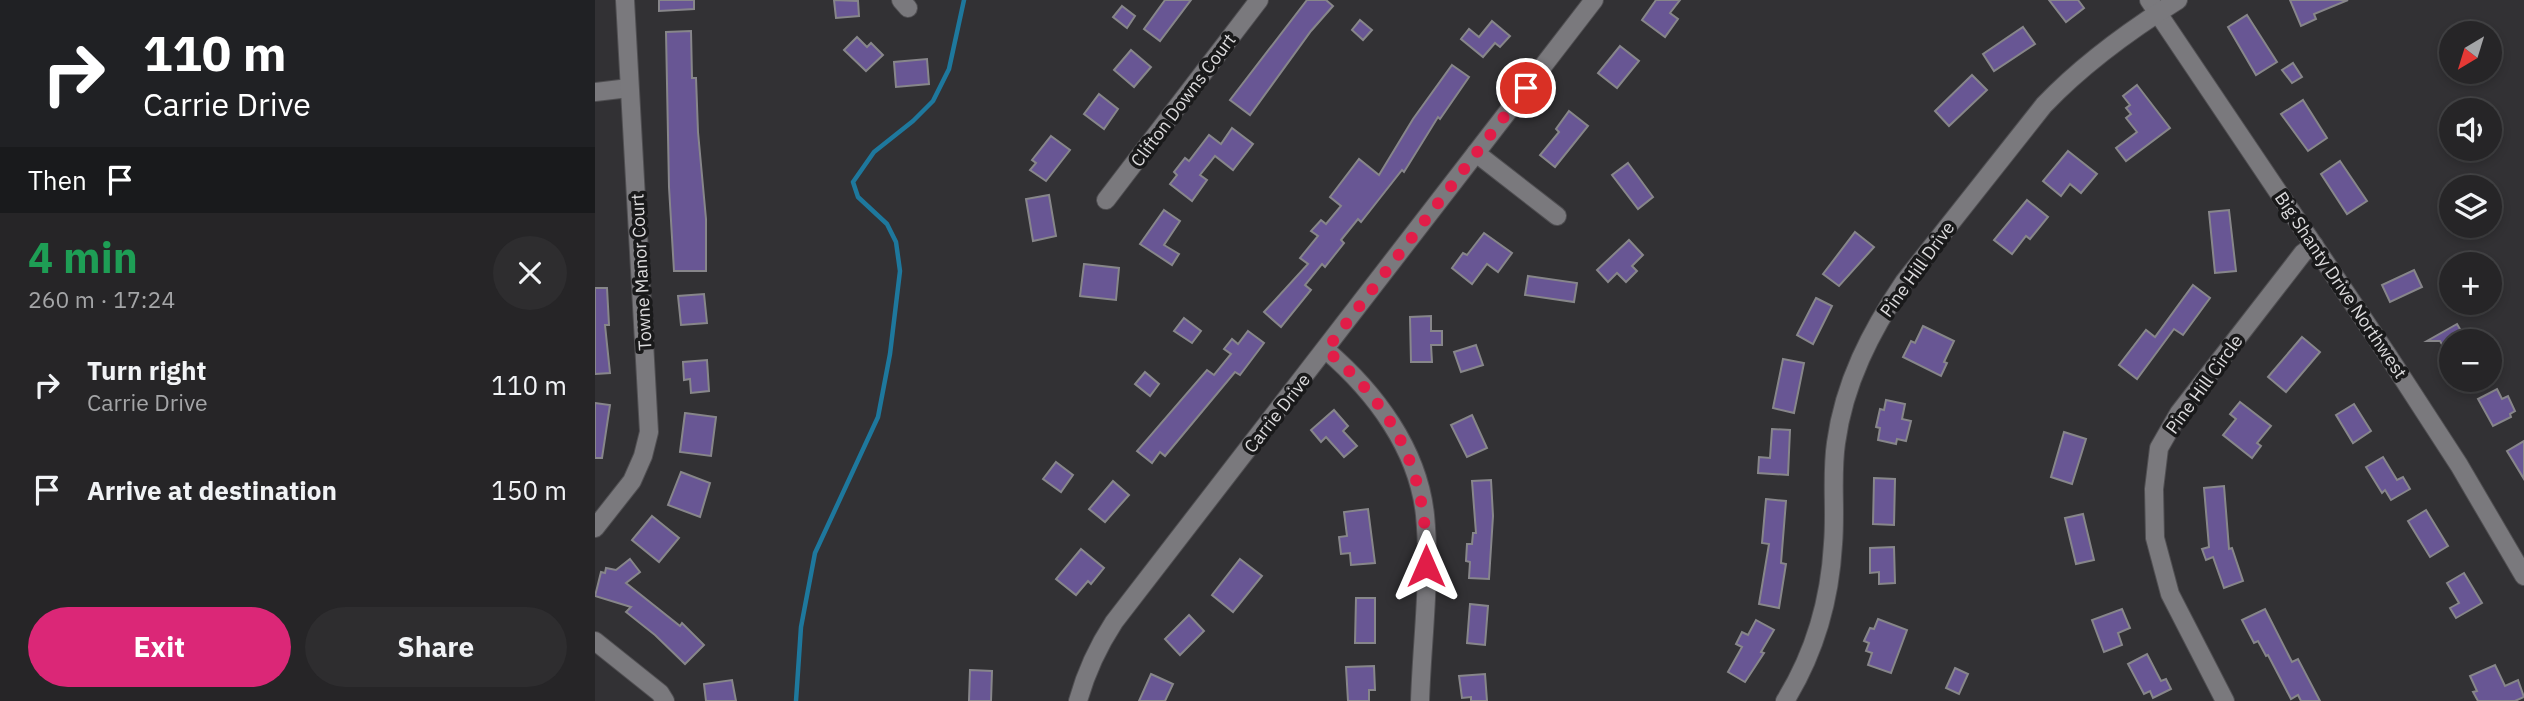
<!DOCTYPE html>
<html lang="en">
<head>
<meta charset="utf-8">
<style>
  body { margin:0; font-family:"IBM Plex Sans",sans-serif; background:#2e2d2f; color:#f1f3f6; height:100vh; display:flex; flex-direction:column; font-size:26px; white-space:nowrap }
  * { box-sizing:border-box; margin:0 }
  p { font-size:23px; color:#a4a5a7 }
  .icon { flex:none; width:38px; height:38px; fill:none; stroke:currentColor; stroke-width:2; stroke-linecap:round; stroke-linejoin:round }
  .map { position:relative; flex:1; overflow:hidden }
  .panel { display:flex; flex-direction:column; background:#262527; width:595px }
  .panel>* { flex:none }
  .hud { background:#202124; color:#fff; overflow:hidden }
  .needle { width:46px; rotate:218deg }
  .fabs { position:absolute; left:1844px; top:21px; display:grid; gap:14px }
  .fabs a { display:grid; place-items:center; width:63px; height:63px; border-radius:50%; background:#262527; box-shadow:0 4px 10px #0003,0 0 0 2px #424244; font-size:35px }
  .pin { position:absolute; display:grid; place-items:center; width:60px; height:60px; color:#fff; margin:-30px; border:4px solid #fff; border-radius:50%; box-shadow:0 2px 7px #0007 }
  .me { position:absolute; width:77px; margin:-38px; rotate:0deg; stroke-linejoin:round; filter:drop-shadow(0 0 5px #0008) }
  .turn { display:flex; align-items:center; gap:24px; height:147px; padding:0 28px; font-size:32px }
  .turn .icon { width:91px; height:91px; stroke-width:2.5 }
  .turn b { display:block; font-size:49px; line-height:60px }
  .then { display:flex; align-items:center; height:66px; padding:0 28px; background:#0003; gap:14px; font-size:26px }
  .round { display:grid; place-items:center; flex:none; width:74px; height:74px; border-radius:37px; background:#2e2d2f }
  .summary { display:flex; align-items:center; justify-content:space-between; height:119px; padding:0 28px }
  h1 { font-size:42px; font-weight:800; line-height:52px; color:#1e9e55 }
  .button { display:flex; gap:14px; margin-top:auto; padding:14px 28px }
  .button a { flex:1; height:80px; border-radius:42px; background:#db2777; color:#fff; font-size:28px; font-weight:800; line-height:80px; text-align:center }
  .button a+a { background:#2e2d2f; color:#f1f3f6 }
  ul { padding:0; list-style:none }
  li { display:flex; align-items:center; gap:21px; height:105px; padding:0 28px }
  li div { flex:1 }
  li b { display:block; font-size:26px }
  li em { font-style:normal }
  main { display:flex; flex:1; min-height:0 }
  .map>svg:first-child { display:block }
</style>
</head>
<body>
<main>
<section class="panel">
<div class="hud">
<div class="turn"><svg class="icon" aria-label="right" viewBox="0 0 24 24"><path d="M7 20v-9h11M14 6l5 5-5 5"/></svg><div><b>110 m</b>Carrie Drive</div></div>
<div class="then">Then<svg class="icon" aria-label="arrive" viewBox="0 0 24 24"><path d="M6 21V4h12l-3 4 3 4H6"/></svg></div>
</div>
<div class="summary"><div><h1>4 min</h1><p>260 m · 17:24</p></div><a class="round"><svg class="icon" aria-label="close" viewBox="0 0 24 24"><path d="M6 6l12 12M18 6L6 18"/></svg></a></div>
<ul>
<li><svg class="icon" aria-label="right" viewBox="0 0 24 24"><path d="M7 20v-9h11M14 6l5 5-5 5"/></svg><div><b>Turn right</b><p>Carrie Drive</p></div><em>110 m</em></li>
<li><svg class="icon" aria-label="arrive" viewBox="0 0 24 24"><path d="M6 21V4h12l-3 4 3 4H6"/></svg><div><b>Arrive at destination</b></div><em>150 m</em></li>
</ul>
<div class="button"><a>Exit</a><a>Share</a></div>
</section>
<div class="map">
<svg width="1929" height="701" viewBox="0 0 1929 701">
  <rect width="100%" height="100%" fill="#323134"/>
  <g fill="none" stroke-linecap="round" stroke-linejoin="round">
    <polyline stroke="#1e789d" stroke-width="4.5" points="201,701 206,627 220,553 283,417 295,354 305,271 301,242 292,224 263,197 258,182 279,152 318,121 338,101 354,69 369,0"/>
  </g>
  <g fill="#685694" stroke="#87868a" stroke-width="2">
    <polygon points="64,0 99,0 99,9 64,11"/>
    <polygon points="239,0 263,1 264,16 241,18"/>
    <polygon points="570,0 596,0 565,41 549,29"/>
    <polygon points="712,0 731,0 738,6 716,31 655,115 635,100"/>
    <polygon points="1061,0 1085,0 1075,13 1083,19 1070,37 1047,20"/>
    <polygon points="1454,0 1483,0 1489,8 1471,22"/>
    <polygon points="1695,0 1753,0 1719,14 1721,19 1706,26"/>
    <polygon points="527,6 540,16 532,28 518,17"/>
    <polygon points="1652,15 1682,62 1661,75 1633,27"/>
    <polygon points="765,20 777,30 768,40 757,30"/>
    <polygon points="897,21 915,36 905,47 900,43 888,57 866,39 874,29 884,37"/>
    <polygon points="1428,27 1440,44 1399,71 1388,54"/>
    <polygon points="96,31 97,78 101,78 103,132 111,219 111,271 79,271 74,187 71,32"/>
    <polygon points="262,37 272,47 276,43 288,55 271,71 249,50"/>
    <polygon points="1025,46 1044,61 1022,88 1003,73"/>
    <polygon points="536,50 556,67 539,87 519,70"/>
    <polygon points="332,59 334,84 301,87 299,62"/>
    <polygon points="1698,63 1707,77 1697,83 1687,70"/>
    <polygon points="857,65 874,77 845,119 843,117 809,172 807,170 766,222 763,219 746,240 749,243 730,267 727,264 710,285 716,290 686,327 669,312 713,264 705,258 723,236 716,231 726,220 731,224 746,206 735,197 764,159 784,175 818,119"/>
    <polygon points="1377,75 1392,90 1354,126 1340,111"/>
    <polygon points="1542,85 1575,128 1531,161 1521,148 1542,132 1531,118 1536,114 1531,108 1535,105 1528,96"/>
    <polygon points="504,94 523,109 509,129 489,114"/>
    <polygon points="1708,100 1732,138 1713,151 1686,114"/>
    <polygon points="974,111 993,126 960,167 945,155 964,132 961,129"/>
    <polygon points="637,128 658,144 638,170 620,156 605,175 612,180 597,201 575,184 582,175 579,172 590,158 594,161 614,135 626,144"/>
    <polygon points="456,136 475,150 451,181 435,170 441,163 437,160"/>
    <polygon points="1473,151 1502,174 1486,193 1475,184 1466,196 1448,181"/>
    <polygon points="1745,161 1772,201 1752,214 1726,174"/>
    <polygon points="1033,163 1058,197 1043,209 1017,175"/>
    <polygon points="454,195 461,236 438,241 431,199"/>
    <polygon points="1432,200 1453,217 1435,239 1431,236 1417,254 1399,240"/>
    <polygon points="569,210 585,221 569,245 584,254 577,265 545,244"/>
    <polygon points="1634,210 1641,271 1620,273 1614,212"/>
    <polygon points="1260,232 1279,247 1244,286 1228,274"/>
    <polygon points="889,233 917,253 903,272 892,264 877,284 857,268 868,253 872,255"/>
    <polygon points="1034,240 1048,255 1037,266 1042,271 1031,282 1022,273 1013,282 1002,270"/>
    <polygon points="489,264 524,268 521,300 485,296"/>
    <polygon points="1819,270 1827,287 1795,302 1787,285"/>
    <polygon points="933,276 982,283 979,302 930,295"/>
    <polygon points="1598,285 1615,298 1588,335 1579,329 1542,379 1524,365 1551,330 1560,337"/>
    <polygon points="0,288 12,288 14,325 10,325 15,373 0,374"/>
    <polygon points="109,294 112,323 86,325 83,296"/>
    <polygon points="1221,298 1237,306 1218,344 1202,335"/>
    <polygon points="836,316 836,331 847,331 847,345 836,345 837,362 816,362 815,317"/>
    <polygon points="589,318 606,331 597,343 579,331"/>
    <polygon points="1862,324 1872,341 1857,341 1857,361 1845,341 1832,341"/>
    <polygon points="1328,326 1359,341 1349,362 1352,363 1346,376 1308,357 1316,341 1320,343"/>
    <polygon points="653,331 669,343 645,375 640,372 570,456 565,452 557,463 542,451 612,370 619,375 636,354 629,349 637,339 643,344"/>
    <polygon points="1707,337 1725,352 1691,392 1673,377"/>
    <polygon points="881,345 888,365 866,372 859,352"/>
    <polygon points="1188,359 1209,363 1199,413 1178,408"/>
    <polygon points="112,360 114,391 96,393 95,379 89,380 88,362"/>
    <polygon points="550,372 564,384 555,396 540,384"/>
    <polygon points="1902,389 1907,399 1913,396 1920,411 1915,414 1916,417 1898,426 1883,399"/>
    <polygon points="1291,400 1310,404 1307,419 1316,421 1311,441 1302,439 1301,444 1283,440 1285,428 1281,427 1285,409 1289,410"/>
    <polygon points="1645,402 1676,426 1662,443 1666,446 1657,458 1628,435 1641,419 1635,414"/>
    <polygon points="0,403 15,405 7,458 0,458"/>
    <polygon points="1759,404 1776,431 1758,443 1741,415"/>
    <polygon points="739,410 753,426 748,431 762,446 749,457 731,437 726,442 716,430"/>
    <polygon points="90,413 121,417 116,456 85,452"/>
    <polygon points="877,415 892,448 872,457 856,425"/>
    <polygon points="1177,429 1195,430 1193,475 1163,473 1164,457 1175,458"/>
    <polygon points="1469,432 1491,439 1477,484 1456,477"/>
    <polygon points="1929,441 1929,479 1912,451"/>
    <polygon points="1788,457 1802,480 1808,477 1815,489 1796,500 1790,490 1787,493 1771,467"/>
    <polygon points="461,462 478,475 466,492 448,479"/>
    <polygon points="86,472 115,483 105,517 73,505"/>
    <polygon points="1279,478 1300,479 1299,525 1278,524"/>
    <polygon points="896,480 898,516 894,579 874,578 875,562 871,561 872,544 877,544 878,533 881,533 877,481"/>
    <polygon points="518,481 534,495 510,522 494,509"/>
    <polygon points="1629,486 1634,549 1637,548 1648,581 1629,588 1618,557 1611,560 1607,549 1614,547 1609,488"/>
    <polygon points="1171,499 1191,501 1186,563 1191,564 1184,608 1164,604 1174,544 1167,543"/>
    <polygon points="773,509 780,563 756,565 755,553 746,554 744,537 752,536 749,512"/>
    <polygon points="1831,510 1853,546 1835,557 1813,521"/>
    <polygon points="1488,514 1499,560 1481,564 1470,518"/>
    <polygon points="57,516 84,538 64,562 37,540"/>
    <polygon points="1299,547 1300,583 1284,584 1284,572 1275,573 1275,548"/>
    <polygon points="486,549 509,568 496,584 493,581 481,595 461,579"/>
    <polygon points="35,559 45,572 31,583 85,626 87,623 109,645 90,664 60,635 31,612 36,607 0,596 6,572 10,573 11,568 21,570"/>
    <polygon points="645,559 667,576 638,612 617,595"/>
    <polygon points="1869,573 1887,603 1861,618 1855,608 1864,603 1852,583"/>
    <polygon points="761,598 780,598 780,643 760,643"/>
    <polygon points="875,604 893,606 890,645 872,643"/>
    <polygon points="1527,609 1535,628 1523,633 1527,645 1509,652 1497,620"/>
    <polygon points="1670,609 1697,662 1703,659 1725,701 1706,701 1703,695 1696,699 1673,655 1671,656 1663,641 1659,643 1647,620"/>
    <polygon points="594,615 609,631 585,655 570,639"/>
    <polygon points="1283,619 1312,630 1296,673 1273,665 1277,653 1271,651 1274,643 1269,641 1275,628 1279,629"/>
    <polygon points="1161,620 1179,630 1166,652 1169,653 1150,682 1133,672 1147,647 1141,644 1147,632 1153,635"/>
    <polygon points="1552,654 1566,681 1571,679 1576,689 1558,698 1555,691 1549,694 1533,664"/>
    <polygon points="1900,665 1910,686 1923,680 1929,697 1920,701 1883,701 1878,692 1882,691 1875,676"/>
    <polygon points="779,666 780,690 774,690 774,701 753,701 751,667"/>
    <polygon points="1360,668 1373,674 1364,694 1351,688"/>
    <polygon points="375,670 397,671 396,701 374,701"/>
    <polygon points="556,674 578,684 570,701 544,701"/>
    <polygon points="890,674 892,701 876,701 876,697 867,698 864,676"/>
    <polygon points="137,680 141,701 111,701 109,684"/>
  </g>
  <g fill="none" stroke-linecap="round" stroke-linejoin="round">
    <g stroke="#504f52" stroke-width="20">
      <g id="minor">
        <polyline points="306,0 313,8"/>
        <polyline points="1554,0 1792,354 1864,465 1929,576"/>
        <polyline points="0,92 34,88"/>
        <polyline points="881,153 962,216"/>
        <polyline points="511,200 664,0"/>
        <path d="M731,350C780,392 823,449 830,515C836,576 827,640 825,701"/>
        <polyline points="0,528 37,481 48,456 54,432 30,0"/>
        <polyline points="0,641 65,693 70,701"/>
        <path d="M483,701C491,672 502,648 519,622L999,0"/>
        <path d="M1190,701C1219,654 1235,599 1238,544C1241,510 1236,477 1241,443C1249,383 1276,331 1309,282L1449,105C1488,64 1535,30 1583,0"/>
        <polyline points="1630,701 1575,594 1560,538 1559,489 1564,448 1584,413 1708,253 1719,245"/>
      </g>
    </g>
    <use href="#minor" stroke="#7a797d" stroke-width="18"/>
  </g>
  <g fill="none" stroke-linecap="round" stroke-linejoin="round">
    <path stroke="#e11d48" stroke-width="12" stroke-dasharray="0 21.6" d="M831,566C833,473 801,409 731,350L931,88"/>
  </g>
  <g text-anchor="middle" dominant-baseline="central" stroke-width="7" stroke-linejoin="round" paint-order="stroke">
    <g font-size="18" fill="#dcdbdd" stroke="#19191a">
      <text transform="translate(588 100) rotate(-53)">Clifton Downs Court</text>
      <text transform="translate(1322 269) rotate(-54)">Pine Hill Drive</text>
      <text transform="translate(46 272) rotate(-93)">Towne Manor Court</text>
      <text transform="translate(1746 285) rotate(56)">Big Shanty Drive Northwest</text>
      <text transform="translate(1609 384) rotate(-54)">Pine Hill Circle</text>
      <text transform="translate(682 413) rotate(-52)">Carrie Drive</text>
    </g>
  </g>
</svg>
<div class="fabs">
<a><svg class="needle" viewBox="-14 -14 28 28"><path d="M0-13l5 13h-10z" fill="#e53935"/><path d="M0 13l5-13h-10z" fill="#a4a5a7"/></svg></a>
<a><svg class="icon" aria-label="sound" viewBox="0 0 24 24"><path d="M4 9h4l5-4v14l-5-4H4zM17 9q2 3 0 6"/></svg></a>
<a><svg class="icon" aria-label="layers" viewBox="0 0 24 24"><path d="M12 4l9 5-9 5-9-5zM3 14l9 5 9-5"/></svg></a>
<a>+</a>
<a>−</a>
</div>
<div class="pin" style="left:931px;top:88px;background:#d93025"><svg class="icon" aria-label="arrive" viewBox="0 0 24 24"><path d="M6 21V4h12l-3 4 3 4H6"/></svg></div>
<svg class="me" style="left:831px;top:566px" viewBox="-20 -20 40 40"><path d="M0-17L14 15 0 8-14 15z" fill="#e11d48" stroke="#fff" stroke-width="4"/></svg>
</div>
</main>
</body>
</html>
